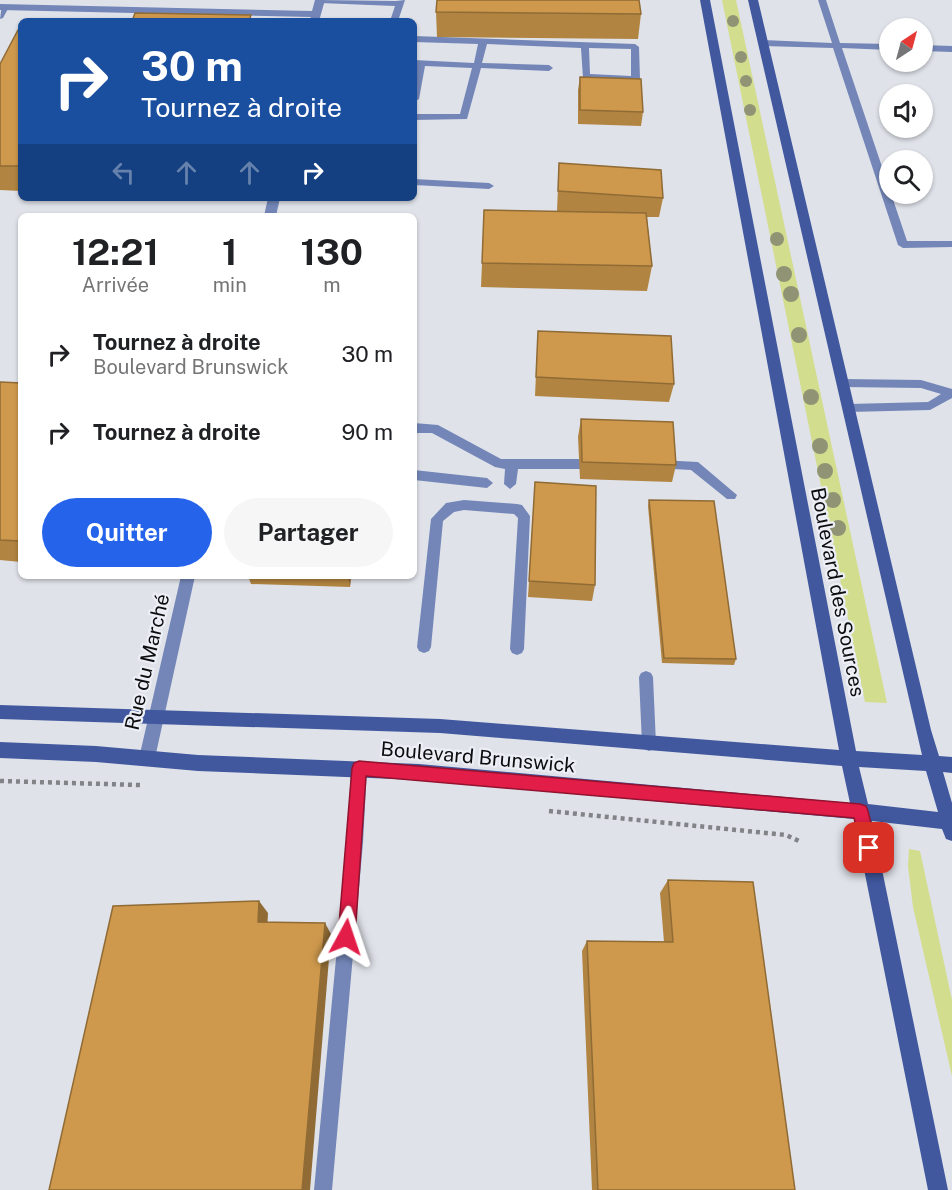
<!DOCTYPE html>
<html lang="fr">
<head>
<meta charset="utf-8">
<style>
  body { margin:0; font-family:"Public Sans",sans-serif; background:#f6f6f6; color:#202124; height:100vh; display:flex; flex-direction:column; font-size:22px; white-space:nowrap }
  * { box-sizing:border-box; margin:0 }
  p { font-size:20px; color:#757577 }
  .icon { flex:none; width:33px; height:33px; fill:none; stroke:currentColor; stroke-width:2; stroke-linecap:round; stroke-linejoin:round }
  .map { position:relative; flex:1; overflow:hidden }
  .sheet { position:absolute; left:18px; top:213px; width:399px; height:366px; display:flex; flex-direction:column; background:#fff; border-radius:9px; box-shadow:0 2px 4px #0004 }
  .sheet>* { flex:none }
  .hud { position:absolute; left:18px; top:18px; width:399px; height:183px; border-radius:9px; box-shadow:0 2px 4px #0004; background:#1a4fa0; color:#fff; overflow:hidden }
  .needle { width:39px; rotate:36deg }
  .controls { position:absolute; left:879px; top:18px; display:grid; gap:12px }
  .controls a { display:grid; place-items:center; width:54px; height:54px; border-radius:50%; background:#fff; box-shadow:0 2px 4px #0004; font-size:30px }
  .pin { position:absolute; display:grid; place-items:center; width:51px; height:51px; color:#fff; margin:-26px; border-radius:12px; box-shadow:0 3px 9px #0006 }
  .me { position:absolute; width:66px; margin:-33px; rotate:5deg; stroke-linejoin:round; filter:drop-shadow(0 0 4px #0008) }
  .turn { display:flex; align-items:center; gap:21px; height:126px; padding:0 24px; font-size:27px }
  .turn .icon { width:78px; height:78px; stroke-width:2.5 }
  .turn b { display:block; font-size:42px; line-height:51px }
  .lanes { display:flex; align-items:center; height:57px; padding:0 24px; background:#0003; justify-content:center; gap:30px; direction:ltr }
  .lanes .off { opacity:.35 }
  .eta { display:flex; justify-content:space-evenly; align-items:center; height:102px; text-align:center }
  .eta b { font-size:36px; font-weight:700; line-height:42px }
  .cta { display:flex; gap:12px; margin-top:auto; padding:12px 24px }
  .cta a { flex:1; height:69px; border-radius:36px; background:#2563eb; color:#fff; font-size:24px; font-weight:700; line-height:69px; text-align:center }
  .cta a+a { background:#f6f6f6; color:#202124 }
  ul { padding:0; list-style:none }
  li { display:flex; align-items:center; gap:18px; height:78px; padding:0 24px }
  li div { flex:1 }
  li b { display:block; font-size:22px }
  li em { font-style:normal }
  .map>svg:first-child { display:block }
</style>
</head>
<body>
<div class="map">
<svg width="952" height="1190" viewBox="0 0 952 1190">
  <rect width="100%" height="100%" fill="#dfe2e9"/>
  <g fill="#d3dd8e">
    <polygon points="722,0 736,0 887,703 865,702"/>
    <polygon points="909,849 920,851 952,1000 952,1076 913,907 908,866"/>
  </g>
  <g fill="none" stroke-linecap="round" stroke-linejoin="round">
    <g stroke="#818387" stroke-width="4.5" stroke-dasharray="4 4" stroke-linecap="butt">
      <polyline points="0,781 140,785"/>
      <polyline points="549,811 786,835 799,841"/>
    </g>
    <g fill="#7386b7" fill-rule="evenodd">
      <polygon points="317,0 396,1 405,0 398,21 390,21 395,6 320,3"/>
      <polygon points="818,0 826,0 840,43 890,44 890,50 842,48 907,241 952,241 952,247 903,248 898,245 833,48 763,46 759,43 763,40 832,43"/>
      <polygon points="2,5 9,7 3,18 0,19"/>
      <path d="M414,36L635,44L639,47L640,79L636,82L583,78L581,48L487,44L482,63L549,65L553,68L549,71L481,68L467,119L414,120V114H460L472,68L425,66L419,99L414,102L416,66H414V60L474,63L478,44L414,42ZM589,48L631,49V76L590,74Z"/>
      <polygon points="922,45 952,46 952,52 922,51"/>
      <polygon points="414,179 489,183 494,186 489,189 414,185"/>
      <polygon points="843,379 921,380 952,389 952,398 930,410 849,412 843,408 849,404 928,402 941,394 921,388 843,387 837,383"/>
      <polygon points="414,423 438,425 501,459 595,459 601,464 595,469 518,469 516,484 510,489 504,484 505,469 495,467 432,433 414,433"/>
      <polygon points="659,460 698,462 737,495 735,499 727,499 691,470 655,468 653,465"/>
      <polygon points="414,470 487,478 493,483 487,488 414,480"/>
      <polygon points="464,500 517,504 522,505 530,516 524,649 522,653 517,655 512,653 510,649 518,518 514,514 464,510 454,512 443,521 431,647 429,651 424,653 419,651 417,647 431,519 446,503"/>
      <polygon points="646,671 651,673 653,677 656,744 654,749 649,751 644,749 642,744 639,677 641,673"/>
      <polygon points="359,761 364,763 367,768 363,843 332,1190 314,1190 347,843 351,768 354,763"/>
    </g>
    <g fill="#7386b7" fill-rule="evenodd">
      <polygon points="315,0 325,0 319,21 309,21 311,17 0,10 0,4 312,11"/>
      <polygon points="268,198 280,198 276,216 264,216"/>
      <polygon points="181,576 195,576 155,758 153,763 147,766 141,763 139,758"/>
    </g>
    <path fill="#41589f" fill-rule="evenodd" d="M700,0H710L856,751L922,755L748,0H758L931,730L939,756L952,757V773L943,772L952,803V841L946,839L942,829L872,821L948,1190H928L854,819L419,780L198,771L96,762L0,758V742L96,746L198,755L419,764L850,803L842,766L440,733L0,719V705L440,719L839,750ZM859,767L926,771L938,812L868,804Z"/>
  </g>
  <g fill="#909474">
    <circle cx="733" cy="21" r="6"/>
    <circle cx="741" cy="57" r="6"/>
    <circle cx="746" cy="81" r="6"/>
    <circle cx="750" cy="110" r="6"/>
    <circle cx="777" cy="239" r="7"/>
    <circle cx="784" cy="274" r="8"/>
    <circle cx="791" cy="294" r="8"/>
    <circle cx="799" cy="335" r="8"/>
    <circle cx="811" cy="397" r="8"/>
    <circle cx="820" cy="446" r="8"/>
    <circle cx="825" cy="471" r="8"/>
    <circle cx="833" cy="500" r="8"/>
    <circle cx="838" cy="528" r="8"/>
  </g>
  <g fill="#b18441">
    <polygon points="436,12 641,14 638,39 437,37"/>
    <polygon points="21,30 21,191 0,190 0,64"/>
    <polygon points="580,77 643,112 641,126 578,124 578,90"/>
    <polygon points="559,163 663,198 659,217 647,217 652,266 647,291 481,287 482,263 571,212 557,211"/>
    <polygon points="538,331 674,384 669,402 535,396"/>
    <polygon points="0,382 21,383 21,562 0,560"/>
    <polygon points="581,419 676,465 672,482 580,479 578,437"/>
    <polygon points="535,482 595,585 592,601 528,597"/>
    <polygon points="649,500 736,659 734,665 662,663 648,506"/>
    <polygon points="248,576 351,576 350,587 251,584"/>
    <polygon points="668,880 795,1190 592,1190 582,951 587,941 664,942 660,893"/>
  </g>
  <g fill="#906b35">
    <polygon points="348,576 351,576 350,587"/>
    <polygon points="259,901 268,913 267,933 258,922"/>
    <polygon points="325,923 331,934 310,1190 302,1190"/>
  </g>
  <g fill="#ce994c" stroke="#906b35" stroke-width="1.5">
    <polygon points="437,0 639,0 641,14 436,12"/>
    <polygon points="135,13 251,15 249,21 132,21"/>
    <polygon points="18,30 21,30 21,166 0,166 0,64"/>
    <polygon points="580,77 641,79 643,112 580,110"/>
    <polygon points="559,163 661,170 663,198 558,191"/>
    <polygon points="484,210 646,213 652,266 482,263"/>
    <polygon points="538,331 671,336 674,384 536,377"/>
    <polygon points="0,382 21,383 21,541 0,540"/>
    <polygon points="581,419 673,422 676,465 582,462"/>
    <polygon points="535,482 596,486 595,585 529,581"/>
    <polygon points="649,500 714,501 736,659 664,658"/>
    <polygon points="668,880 753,882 795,1190 598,1190 587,941 673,942"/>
    <polygon points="259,901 258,922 325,923 302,1190 49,1190 113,906"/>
  </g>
  <polygon fill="#e11d48" stroke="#92132f" stroke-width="1.5" points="359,761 860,804 866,806 868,811 877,848 874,854 869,856 863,854 854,818 366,776 355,937 352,943 346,946 341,943 338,937 352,768 354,763"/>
  <g text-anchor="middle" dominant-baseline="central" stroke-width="4.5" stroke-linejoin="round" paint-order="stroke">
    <g font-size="20" fill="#0c0d0f" stroke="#eceff6">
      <text transform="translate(838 592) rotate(79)">Boulevard des Sources</text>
      <text transform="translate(147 662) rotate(-77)">Rue du Marché</text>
      <text transform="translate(478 757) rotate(5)">Boulevard Brunswick</text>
    </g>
  </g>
</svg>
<div class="controls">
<a><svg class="needle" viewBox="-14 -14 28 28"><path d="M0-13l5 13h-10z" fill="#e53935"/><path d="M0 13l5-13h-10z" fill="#757577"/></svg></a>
<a><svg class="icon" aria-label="sound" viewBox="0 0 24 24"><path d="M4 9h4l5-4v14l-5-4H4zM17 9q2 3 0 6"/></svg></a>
<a><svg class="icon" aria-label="search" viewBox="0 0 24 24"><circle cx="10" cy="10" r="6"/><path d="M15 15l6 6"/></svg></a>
</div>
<div class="pin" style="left:869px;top:848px;background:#d93025"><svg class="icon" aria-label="arrive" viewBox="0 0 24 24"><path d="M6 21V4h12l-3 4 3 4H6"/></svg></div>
<svg class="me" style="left:346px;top:937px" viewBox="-20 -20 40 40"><path d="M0-17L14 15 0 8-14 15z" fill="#e11d48" stroke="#fff" stroke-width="4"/></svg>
<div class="hud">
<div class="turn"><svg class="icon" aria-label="right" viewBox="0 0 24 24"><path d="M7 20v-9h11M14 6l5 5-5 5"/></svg><div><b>30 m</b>Tournez à droite</div></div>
<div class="lanes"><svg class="icon off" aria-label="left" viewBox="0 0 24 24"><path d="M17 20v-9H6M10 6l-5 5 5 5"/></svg><svg class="icon off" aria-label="ahead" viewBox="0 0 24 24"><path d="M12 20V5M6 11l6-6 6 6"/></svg><svg class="icon off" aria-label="ahead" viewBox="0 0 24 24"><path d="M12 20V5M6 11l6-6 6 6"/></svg><svg class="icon" aria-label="right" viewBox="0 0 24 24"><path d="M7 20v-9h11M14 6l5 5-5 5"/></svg></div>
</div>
<section class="sheet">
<div class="eta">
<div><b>12:21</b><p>Arrivée</p></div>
<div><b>1</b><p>min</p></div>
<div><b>130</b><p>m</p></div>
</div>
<ul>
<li><svg class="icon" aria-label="right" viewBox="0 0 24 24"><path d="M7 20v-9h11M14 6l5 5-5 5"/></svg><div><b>Tournez à droite</b><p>Boulevard Brunswick</p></div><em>30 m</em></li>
<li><svg class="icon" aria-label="right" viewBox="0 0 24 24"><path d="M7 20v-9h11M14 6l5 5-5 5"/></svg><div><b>Tournez à droite</b></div><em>90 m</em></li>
</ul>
<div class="cta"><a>Quitter</a><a>Partager</a></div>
</section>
</div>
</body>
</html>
